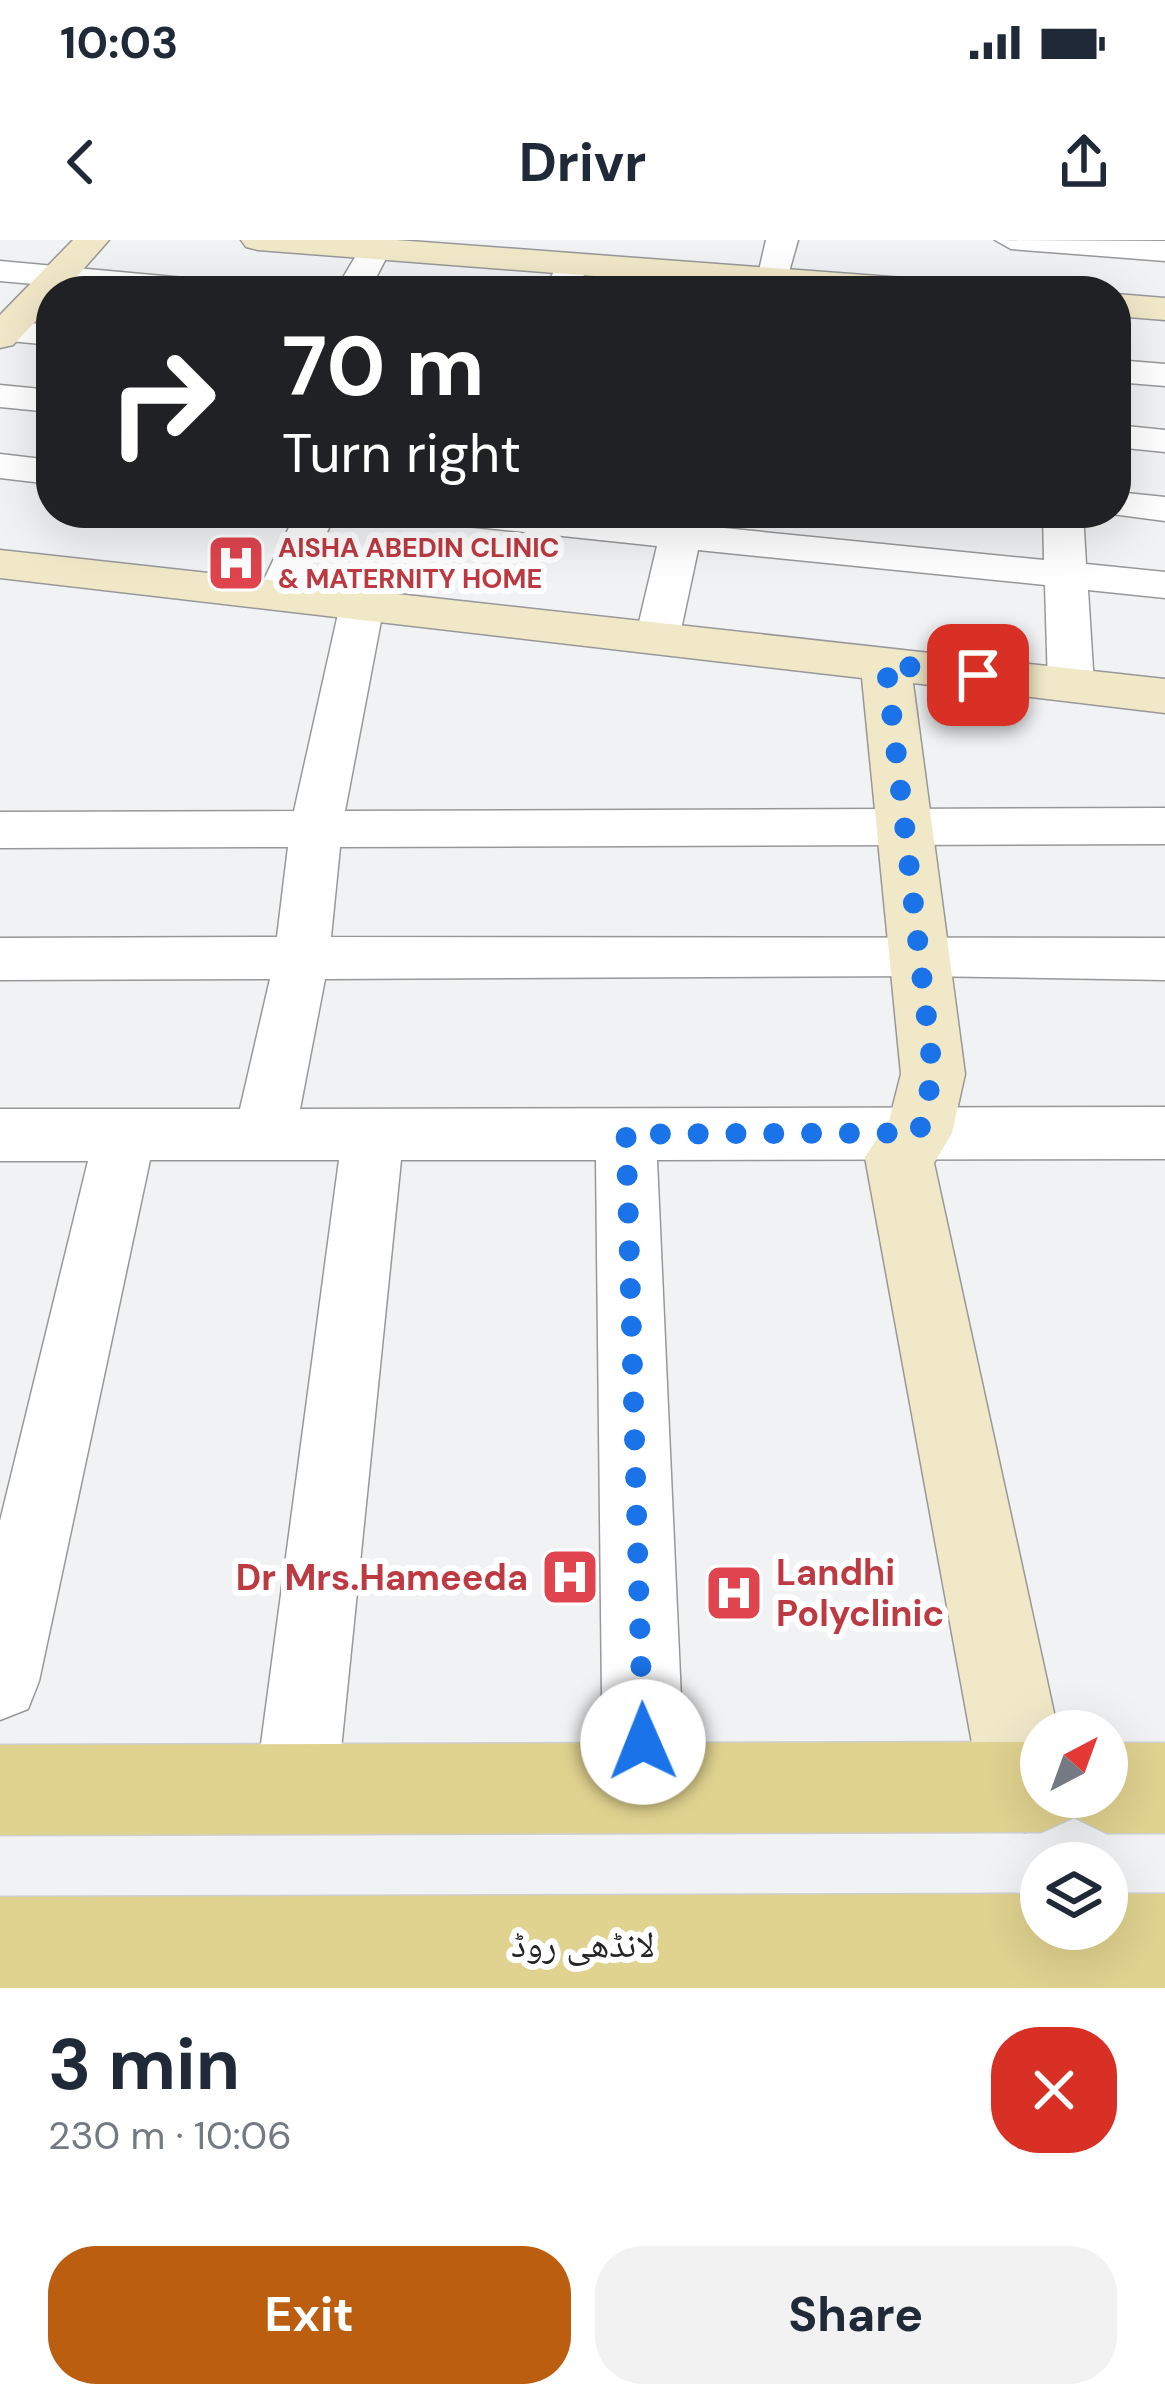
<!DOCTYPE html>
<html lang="en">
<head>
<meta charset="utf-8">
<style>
  body { margin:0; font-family:"DM Sans","Noto Naskh Arabic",sans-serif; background:#f2f2f3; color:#1f2937; height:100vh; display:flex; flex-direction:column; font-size:45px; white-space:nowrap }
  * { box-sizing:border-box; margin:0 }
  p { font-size:39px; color:#747a83 }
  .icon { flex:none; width:66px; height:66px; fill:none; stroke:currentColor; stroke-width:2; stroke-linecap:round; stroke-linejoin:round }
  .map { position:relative; height:1748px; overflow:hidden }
  .panel { display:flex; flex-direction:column; background:#fff; flex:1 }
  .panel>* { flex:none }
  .banner { position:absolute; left:36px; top:36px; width:1095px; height:252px; border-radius:48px; box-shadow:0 12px 48px #0002; background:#202124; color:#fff; overflow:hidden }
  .needle { width:78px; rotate:41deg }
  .tools { position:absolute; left:1020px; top:1470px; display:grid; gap:24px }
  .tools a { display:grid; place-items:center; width:108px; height:108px; border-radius:50%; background:#fff; box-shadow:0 12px 48px #0002; font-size:60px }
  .pin { position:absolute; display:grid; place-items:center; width:102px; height:102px; color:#fff; margin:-51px; border-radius:24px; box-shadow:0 6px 18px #0006 }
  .me { position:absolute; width:132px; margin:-66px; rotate:359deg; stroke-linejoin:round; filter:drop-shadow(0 0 9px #0008) }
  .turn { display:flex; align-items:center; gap:42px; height:252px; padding:0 48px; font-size:54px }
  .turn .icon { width:156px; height:156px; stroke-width:2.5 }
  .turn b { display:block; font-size:84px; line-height:102px }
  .round { display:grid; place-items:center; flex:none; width:126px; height:126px; border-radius:48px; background:#f2f2f3 }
  .summary { display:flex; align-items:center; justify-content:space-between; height:204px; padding:0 48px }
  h1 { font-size:72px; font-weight:700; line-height:90px }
  .action { display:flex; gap:24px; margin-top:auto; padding:24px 48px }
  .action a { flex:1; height:138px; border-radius:48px; background:#bc5e10; color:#fff; font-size:48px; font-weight:700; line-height:138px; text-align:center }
  .action a+a { background:#f2f2f3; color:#1f2937 }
  .status { display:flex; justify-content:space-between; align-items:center; height:84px; padding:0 60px; background:#fff; direction:ltr }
  .status svg { height:33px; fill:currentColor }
  header { display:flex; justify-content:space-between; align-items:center; height:156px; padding:0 48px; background:#fff; font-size:54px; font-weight:700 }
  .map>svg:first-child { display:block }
</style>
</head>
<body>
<div class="status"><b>10:03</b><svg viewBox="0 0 49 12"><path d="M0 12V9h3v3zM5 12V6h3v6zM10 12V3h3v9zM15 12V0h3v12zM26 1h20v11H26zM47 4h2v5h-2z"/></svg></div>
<header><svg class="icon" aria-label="back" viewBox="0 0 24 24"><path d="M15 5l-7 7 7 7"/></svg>Drivr<svg class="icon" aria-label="share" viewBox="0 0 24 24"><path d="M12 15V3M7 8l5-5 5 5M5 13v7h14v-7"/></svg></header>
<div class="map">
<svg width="1165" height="1748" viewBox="0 0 1165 1748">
  <rect width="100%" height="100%" fill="#f1f2f3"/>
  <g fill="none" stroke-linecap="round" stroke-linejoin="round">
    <g stroke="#98989a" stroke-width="3">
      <g id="street">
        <polygon points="377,0 391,9 369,51 335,51 364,2"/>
        <polygon points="766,0 798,0 785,46 773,49 757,39"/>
        <polygon points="995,0 1165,1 1165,21 1011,9"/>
        <polygon points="572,14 588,24 578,51 544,51 561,17"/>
        <polygon points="0,21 218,41 235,51 111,51 0,41"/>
        <polygon points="0,80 51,85 51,105 0,100"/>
        <polygon points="1116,120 1165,124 1165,146 1116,142"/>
        <polygon points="0,145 51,150 51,172 0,167"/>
        <polygon points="1116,185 1165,190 1165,212 1116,207"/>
        <polygon points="0,214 51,220 51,244 0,238"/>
        <polygon points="1116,252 1165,257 1165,281 1104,273 1116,273"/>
        <polygon points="296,273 336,273 293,365 278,369 263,365 256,356"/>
        <polygon points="437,273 577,273 663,282 665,273 705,273 703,286 1044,320 1043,273 1083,273 1086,324 1165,332 1165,358 1088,350 1094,445 1087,455 1071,460 1055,455 1048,445 1045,345 698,310 679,399 673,409 657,413 641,409 635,399 657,306 457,285 443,282"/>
        <polygon points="362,352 377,356 384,365 345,571 1165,568 1165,604 340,607 331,697 1165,698 1165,740 920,736 325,739 300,869 1165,867 1165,919 657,920 685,1548 673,1577 644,1589 615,1577 603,1548 596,920 401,920 337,1549 325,1578 296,1590 267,1578 255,1549 339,920 150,920 39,1441 28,1469 0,1480 0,1281 88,921 0,921 0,869 240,869 270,739 0,740 0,698 277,697 288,607 0,608 0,572 294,571 340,365 347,356"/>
      </g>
    </g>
    <g stroke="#98989a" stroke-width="3">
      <g id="secondary">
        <polygon points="73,0 109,0 64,51 51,51 51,65 13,105 0,108 0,75"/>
        <polygon points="241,0 396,0 931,40 944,43 949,51 788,51 258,10 246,7"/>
        <polygon points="1116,54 1165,58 1165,80 1116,76"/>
        <polygon points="0,310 1165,439 1165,473 913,443 965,834 952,893 934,923 1058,1491 1041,1491 1041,1557 1066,1557 1057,1579 1025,1592 993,1579 980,1547 865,917 889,881 901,834 862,438 0,338"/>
      </g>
    </g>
    <g stroke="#cfcfcf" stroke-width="3">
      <g id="primary">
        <polygon points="1041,1502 1041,1557 1107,1557 1107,1503 1165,1503 1165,1593 1107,1593 1074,1577 1041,1592 0,1595 0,1505"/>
        <polygon points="1041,1654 1041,1689 1107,1689 1107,1654 1165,1654 1165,1748 0,1748 0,1657"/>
      </g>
    </g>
    <use href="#street" fill="#fff" fill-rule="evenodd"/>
    <use href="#secondary" fill="#f0e8c7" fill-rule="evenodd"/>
    <use href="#primary" fill="#e0d28f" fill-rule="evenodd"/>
  </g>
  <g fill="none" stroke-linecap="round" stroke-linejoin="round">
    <polyline stroke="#1a73e8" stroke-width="21" stroke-dasharray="0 37.8" points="643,1502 626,894 919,893 933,834 886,424 978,435"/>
  </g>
  <defs>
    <g id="hospital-square" transform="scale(3)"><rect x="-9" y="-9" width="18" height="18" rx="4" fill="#e0444e" stroke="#fff"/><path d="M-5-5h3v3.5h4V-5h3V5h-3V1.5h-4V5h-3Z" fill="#fff"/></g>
  </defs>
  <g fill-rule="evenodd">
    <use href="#hospital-square" x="236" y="323"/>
    <use href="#hospital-square" x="570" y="1337"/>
    <use href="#hospital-square" x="734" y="1353"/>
  </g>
  <g text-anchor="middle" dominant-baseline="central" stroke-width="12" stroke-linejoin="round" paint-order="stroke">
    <g font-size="27" font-weight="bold" fill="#be3a42" stroke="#fff" text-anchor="start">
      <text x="278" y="307">AISHA ABEDIN CLINIC<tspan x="278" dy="31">&amp; MATERNITY HOME</tspan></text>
    </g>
    <g font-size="36" font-weight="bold" fill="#be3a42" stroke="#fff" text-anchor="start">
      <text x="776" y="1332">Landhi<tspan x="776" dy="41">Polyclinic</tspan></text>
      <text x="528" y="1337" text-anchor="end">Dr Mrs.Hameeda</text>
    </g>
    <g font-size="36" fill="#252525" stroke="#fff">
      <text x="583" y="1704">لانڈھی روڈ</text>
    </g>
  </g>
</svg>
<div class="tools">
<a><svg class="needle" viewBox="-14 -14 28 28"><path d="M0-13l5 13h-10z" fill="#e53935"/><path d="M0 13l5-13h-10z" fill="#747a83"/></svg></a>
<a><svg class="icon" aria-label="layers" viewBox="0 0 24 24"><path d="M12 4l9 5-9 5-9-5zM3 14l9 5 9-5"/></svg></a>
</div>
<div class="pin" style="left:978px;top:435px;background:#d93025"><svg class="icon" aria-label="arrive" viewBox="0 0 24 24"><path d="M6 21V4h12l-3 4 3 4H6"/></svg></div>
<svg class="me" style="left:643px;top:1502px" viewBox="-20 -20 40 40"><circle r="19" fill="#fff"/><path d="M0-13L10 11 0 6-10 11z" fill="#1a73e8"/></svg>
<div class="banner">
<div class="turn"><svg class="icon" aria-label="right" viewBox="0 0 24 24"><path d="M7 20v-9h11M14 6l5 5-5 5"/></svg><div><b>70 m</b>Turn right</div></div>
</div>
</div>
<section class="panel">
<div class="summary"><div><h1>3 min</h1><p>230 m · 10:06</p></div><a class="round" style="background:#d93025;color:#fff"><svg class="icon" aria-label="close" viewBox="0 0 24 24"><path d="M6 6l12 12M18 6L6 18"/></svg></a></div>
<div class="action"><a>Exit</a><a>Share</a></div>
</section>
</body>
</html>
